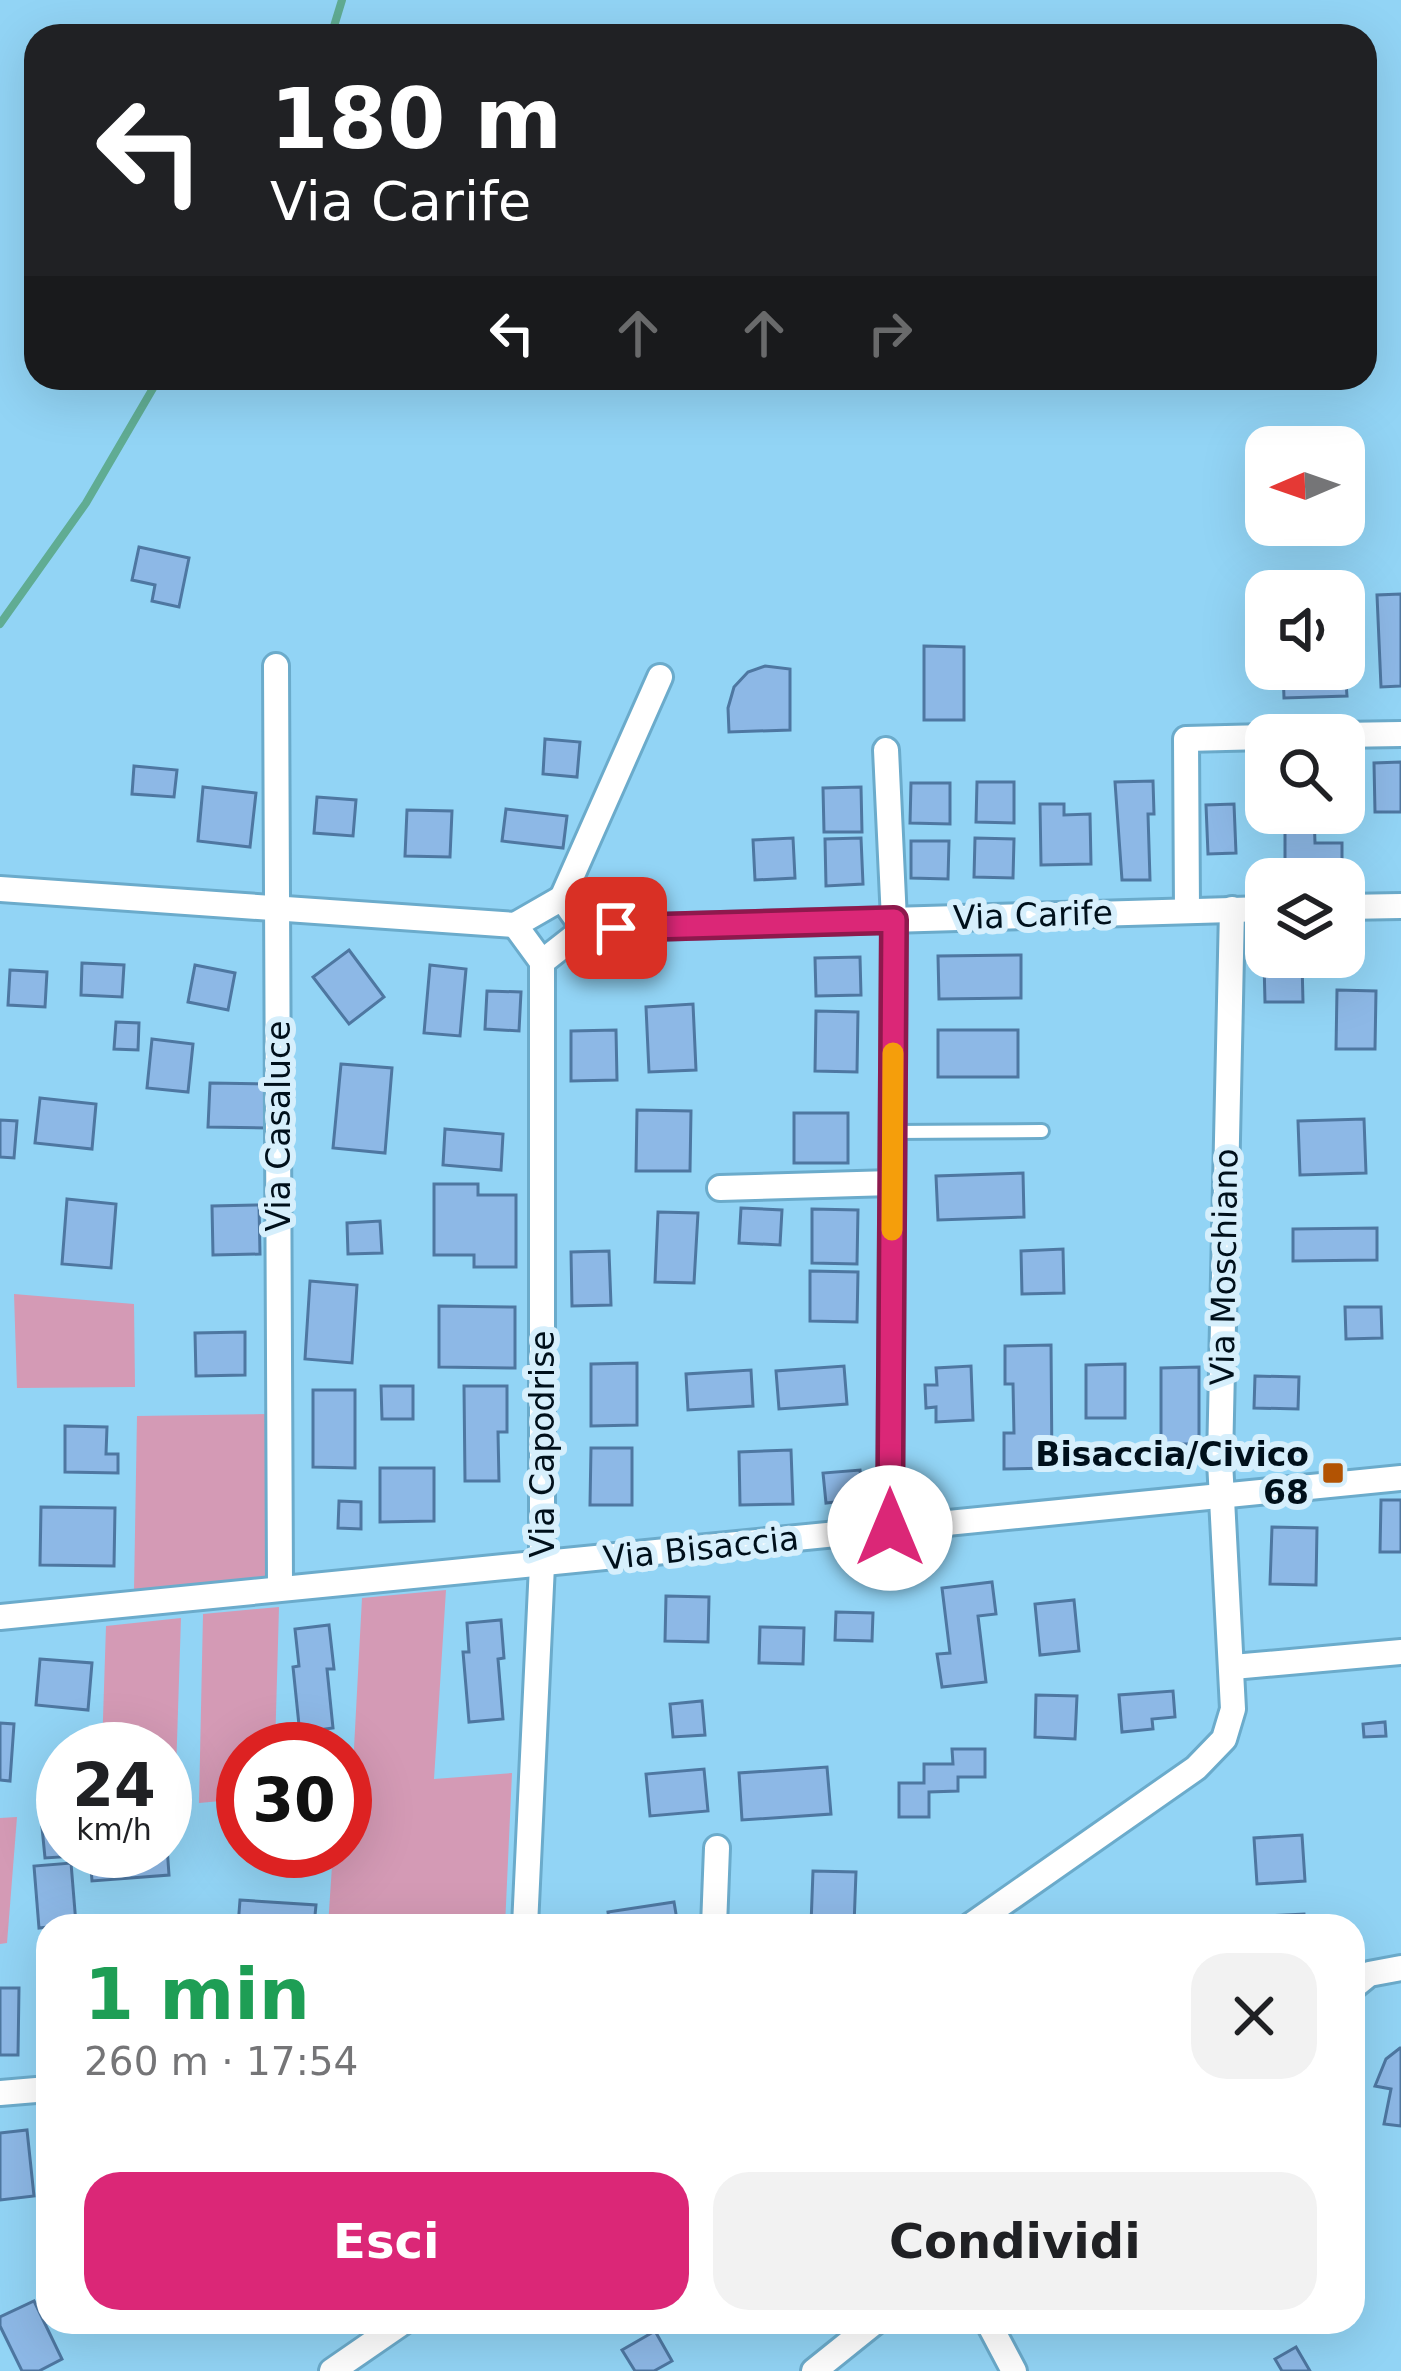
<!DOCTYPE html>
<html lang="it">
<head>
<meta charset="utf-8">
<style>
  body { margin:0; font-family:"DejaVu Sans",sans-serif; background:#f2f2f2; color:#202124; height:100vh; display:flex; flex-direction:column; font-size:45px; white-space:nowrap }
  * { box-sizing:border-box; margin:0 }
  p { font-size:39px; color:#757577 }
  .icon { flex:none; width:66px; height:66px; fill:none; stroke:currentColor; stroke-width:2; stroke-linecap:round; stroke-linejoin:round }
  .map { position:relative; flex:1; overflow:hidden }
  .drawer { position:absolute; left:36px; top:1914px; width:1329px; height:420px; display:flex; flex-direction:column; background:#fff; border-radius:36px; box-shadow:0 12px 48px #0002 }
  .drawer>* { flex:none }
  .top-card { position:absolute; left:24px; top:24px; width:1353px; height:366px; border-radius:36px; box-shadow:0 12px 48px #0002; background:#202124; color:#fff; overflow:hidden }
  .needle { width:78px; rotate:268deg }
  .fabs { position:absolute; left:1245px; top:426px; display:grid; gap:24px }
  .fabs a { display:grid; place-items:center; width:120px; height:120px; border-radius:24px; background:#fff; box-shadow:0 12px 48px #0002; font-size:60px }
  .speed { position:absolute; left:36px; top:1722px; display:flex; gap:24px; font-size:60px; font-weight:700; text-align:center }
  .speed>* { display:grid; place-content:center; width:156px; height:156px; border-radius:50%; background:#fff; box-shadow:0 12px 48px #0002; line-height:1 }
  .speed small { font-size:30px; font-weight:400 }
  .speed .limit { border:18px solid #d22; background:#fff; color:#111 }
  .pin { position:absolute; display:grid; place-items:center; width:102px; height:102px; color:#fff; margin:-51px; border-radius:24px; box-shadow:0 6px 18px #0006 }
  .me { position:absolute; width:132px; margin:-66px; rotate:0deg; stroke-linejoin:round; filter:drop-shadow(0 0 9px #0008) }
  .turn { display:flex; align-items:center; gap:42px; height:252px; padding:0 48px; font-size:54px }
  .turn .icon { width:156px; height:156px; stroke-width:2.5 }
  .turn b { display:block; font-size:84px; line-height:102px }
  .lanes { display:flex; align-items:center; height:114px; padding:0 48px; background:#0003; justify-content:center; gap:60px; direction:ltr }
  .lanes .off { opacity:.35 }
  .round { display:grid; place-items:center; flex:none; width:126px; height:126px; border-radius:36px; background:#f2f2f2 }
  .head { display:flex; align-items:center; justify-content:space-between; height:204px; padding:0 48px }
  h1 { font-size:72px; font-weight:700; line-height:90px; color:#1e9e55 }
  .primary-button { display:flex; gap:24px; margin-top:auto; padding:24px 48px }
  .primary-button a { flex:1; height:138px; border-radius:36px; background:#db2777; color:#fff; font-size:48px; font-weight:700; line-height:138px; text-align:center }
  .primary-button a+a { background:#f2f2f2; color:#202124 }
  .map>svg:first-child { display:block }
</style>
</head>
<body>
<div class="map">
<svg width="1401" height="2371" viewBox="0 0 1401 2371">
  <rect width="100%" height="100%" fill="#92d4f5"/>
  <g fill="#d49ab5">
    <polygon points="14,1294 134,1304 135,1387 17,1388"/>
    <polygon points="266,1414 265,1578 134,1590 137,1416"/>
    <polygon points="446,1590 434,1779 512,1773 505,1926 328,1926 333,1851 345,1851 345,1788 352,1786 362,1598"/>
    <polygon points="279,1607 275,1749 243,1749 243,1799 199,1803 203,1614"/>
    <polygon points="181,1618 175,1803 165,1804 165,1749 102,1749 106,1626"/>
    <polygon points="17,1817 7,1943 0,1944 0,1818"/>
  </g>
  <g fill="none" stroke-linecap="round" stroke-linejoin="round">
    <g stroke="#60ac93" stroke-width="8">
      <polyline points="331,36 342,0"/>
      <polyline points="0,624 86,503 159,378"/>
    </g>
  </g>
  <g fill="#8db8e6" stroke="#4e77a1" stroke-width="3">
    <polygon points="139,547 189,558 179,607 152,601 155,585 132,580"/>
    <polygon points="1401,594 1401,686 1381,687 1377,595"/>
    <polygon points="924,646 964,647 964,720 924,720"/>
    <polygon points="1344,656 1347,696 1284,698 1283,669 1344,669"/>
    <polygon points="765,666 790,669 790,730 729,732 728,708 734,687 748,672"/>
    <polygon points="545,739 580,742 577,777 543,774"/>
    <polygon points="1401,762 1401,812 1375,812 1374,763"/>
    <polygon points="134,766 177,770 174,797 132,794"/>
    <polygon points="1153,781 1154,814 1148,814 1150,880 1122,880 1115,782"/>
    <polygon points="977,782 1014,782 1014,823 976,822"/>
    <polygon points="911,783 950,783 950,824 910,823"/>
    <polygon points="203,787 256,793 250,847 198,841"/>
    <polygon points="861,787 862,832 824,832 823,788"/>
    <polygon points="317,797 356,800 353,836 314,833"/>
    <polygon points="1040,804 1064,804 1064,815 1090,814 1091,864 1041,865"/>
    <polygon points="1234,804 1236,853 1208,854 1206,805"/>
    <polygon points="506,809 567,816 563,848 502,841"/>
    <polygon points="407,810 452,811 450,857 405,856"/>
    <polygon points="1285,813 1314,813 1315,843 1342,843 1342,865 1285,866"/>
    <polygon points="793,838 795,878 755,880 753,840"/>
    <polygon points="861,838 863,884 826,886 825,839"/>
    <polygon points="975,838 1014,839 1013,878 974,877"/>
    <polygon points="911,841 949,841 948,879 911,878"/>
    <polygon points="349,950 384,997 349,1024 313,977"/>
    <polygon points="1021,955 1021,998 939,999 938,956"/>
    <polygon points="860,957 861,995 816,996 815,958"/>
    <polygon points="1264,962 1302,962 1303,1002 1265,1002"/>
    <polygon points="82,963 124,965 122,997 81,995"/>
    <polygon points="195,965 235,973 228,1010 188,1002"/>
    <polygon points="430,965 466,969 460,1036 424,1033"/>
    <polygon points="10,970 47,972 45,1007 8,1005"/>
    <polygon points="1337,990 1376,991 1375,1049 1336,1049"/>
    <polygon points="487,991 521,992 519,1031 485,1029"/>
    <polygon points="693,1004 696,1070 649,1072 646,1007"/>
    <polygon points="816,1011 858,1012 857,1072 815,1071"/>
    <polygon points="116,1022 139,1023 138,1050 114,1049"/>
    <polygon points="616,1030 617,1080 571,1081 571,1031"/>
    <rect x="938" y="1030" width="80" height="47"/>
    <polygon points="152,1039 193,1044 188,1092 147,1088"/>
    <polygon points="341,1064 392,1068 385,1153 333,1148"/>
    <polygon points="210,1083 267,1084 266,1128 208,1127"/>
    <polygon points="40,1098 96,1104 92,1149 35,1143"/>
    <polygon points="637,1110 691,1111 690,1171 636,1171"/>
    <rect x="794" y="1113" width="54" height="50"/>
    <polygon points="1364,1119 1366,1173 1300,1175 1298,1121"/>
    <polygon points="0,1120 17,1121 14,1158 0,1157"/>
    <polygon points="445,1129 503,1134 501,1170 443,1165"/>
    <polygon points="1023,1173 1024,1217 938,1220 936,1176"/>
    <polygon points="434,1184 478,1184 478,1195 516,1195 516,1267 474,1267 474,1255 434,1255"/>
    <polygon points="67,1199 116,1204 111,1268 62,1264"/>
    <polygon points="259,1205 260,1254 213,1255 212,1206"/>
    <polygon points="741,1208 782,1210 780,1245 739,1243"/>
    <polygon points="812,1209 858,1210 857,1264 812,1263"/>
    <polygon points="658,1212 698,1213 694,1283 655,1282"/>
    <polygon points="380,1221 382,1253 348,1254 347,1223"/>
    <polygon points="1377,1228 1377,1260 1293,1261 1293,1229"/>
    <polygon points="1063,1249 1064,1293 1022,1294 1021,1251"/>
    <polygon points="609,1251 611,1305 572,1306 571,1252"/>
    <polygon points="810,1271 858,1272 857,1322 810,1321"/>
    <polygon points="310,1281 357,1285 352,1363 305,1359"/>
    <polygon points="439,1306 515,1307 515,1368 439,1367"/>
    <polygon points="1345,1307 1381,1307 1382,1338 1346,1339"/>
    <polygon points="245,1332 245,1375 196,1376 195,1333"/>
    <polygon points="1051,1345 1052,1468 1004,1469 1004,1433 1014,1433 1013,1384 1005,1384 1005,1346"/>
    <polygon points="637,1363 637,1425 591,1426 591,1364"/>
    <polygon points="1125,1364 1125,1418 1086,1418 1086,1365"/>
    <polygon points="844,1366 847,1404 779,1409 776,1371"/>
    <polygon points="971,1366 973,1420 936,1422 936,1407 926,1408 925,1385 937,1385 936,1368"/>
    <polygon points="1199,1367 1199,1444 1161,1444 1161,1368"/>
    <polygon points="751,1370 753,1406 688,1410 686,1374"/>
    <polygon points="1255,1376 1299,1377 1298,1409 1254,1408"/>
    <polygon points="381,1386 413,1386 413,1419 382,1419"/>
    <polygon points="464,1386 507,1386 507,1432 498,1432 499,1481 465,1481"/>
    <polygon points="313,1390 355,1390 355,1468 313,1467"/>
    <polygon points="65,1426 107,1427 106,1454 118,1454 118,1473 65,1472"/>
    <polygon points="591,1448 632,1448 632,1505 590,1505"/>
    <polygon points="791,1450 793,1504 740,1505 739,1452"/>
    <polygon points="380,1468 434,1468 434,1521 380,1522"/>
    <polygon points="860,1470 863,1499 826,1503 823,1473"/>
    <polygon points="1381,1500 1401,1500 1401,1552 1380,1552"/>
    <polygon points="339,1501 361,1502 361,1529 338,1528"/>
    <polygon points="41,1507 115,1508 114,1566 40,1565"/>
    <polygon points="1272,1527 1317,1528 1316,1585 1270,1584"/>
    <polygon points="992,1582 996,1614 978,1616 986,1682 942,1687 937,1654 950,1653 942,1588"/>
    <polygon points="666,1596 709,1597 708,1642 665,1641"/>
    <polygon points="1074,1600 1079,1651 1040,1655 1035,1604"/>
    <polygon points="836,1612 873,1613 872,1641 835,1640"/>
    <polygon points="501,1620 504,1658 498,1659 503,1719 469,1722 463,1652 469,1652 467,1623"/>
    <polygon points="329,1625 334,1669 327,1669 333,1728 325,1729 327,1749 295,1749 292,1725 299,1725 293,1667 299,1666 295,1629"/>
    <polygon points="760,1627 804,1628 803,1664 759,1663"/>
    <polygon points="40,1659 92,1663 88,1710 36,1705"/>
    <polygon points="1173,1691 1175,1717 1152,1719 1153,1729 1122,1732 1119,1695"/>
    <polygon points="1036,1695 1077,1696 1075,1739 1035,1737"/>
    <polygon points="702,1701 705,1735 673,1737 670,1704"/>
    <polygon points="1385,1722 1386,1736 1364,1737 1363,1724"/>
    <polygon points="0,1723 14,1724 10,1781 0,1780"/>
    <polygon points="952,1749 985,1749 985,1777 958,1777 958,1791 929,1792 929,1817 899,1817 899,1783 924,1783 924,1764 953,1764"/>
    <polygon points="827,1767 831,1814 742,1820 739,1773"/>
    <polygon points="704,1769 708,1811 650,1816 646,1774"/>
    <polygon points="63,1825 63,1851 165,1851 167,1846 169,1875 92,1881 90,1855 45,1858 42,1827"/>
    <polygon points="1302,1835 1305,1881 1257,1884 1254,1838"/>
    <polygon points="244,1851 322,1851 322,1857"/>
    <polygon points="71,1863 76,1924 39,1928 34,1866"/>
    <polygon points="813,1871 856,1872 854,1926 811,1925"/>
    <polygon points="240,1900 316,1905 314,1926 238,1926"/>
    <polygon points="674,1902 678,1926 610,1926 608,1912"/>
    <polygon points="1304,1914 1305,1926 1264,1926 1264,1916"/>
    <polygon points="0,1988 19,1988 18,2055 0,2055"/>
    <polygon points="1400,2048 1401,2048 1401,2126 1384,2124 1391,2089 1375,2086 1386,2059"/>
    <polygon points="27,2130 34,2196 0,2200 0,2133"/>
    <polygon points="34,2301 62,2359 39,2371 22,2371 0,2326 0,2317"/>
    <polygon points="655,2331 672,2361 654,2371 635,2371 622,2350"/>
    <polygon points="1296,2347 1310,2371 1282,2371 1275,2359"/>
  </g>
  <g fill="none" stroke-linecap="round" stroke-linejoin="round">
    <g stroke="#6babcb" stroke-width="18">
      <polyline id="lane" points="893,1132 1042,1131"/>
    </g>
    <g stroke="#6babcb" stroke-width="30">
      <g id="street">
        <polyline points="276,666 280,1586"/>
        <polyline points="1339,735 1401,734"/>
        <polyline points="886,750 894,920 890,1528"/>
        <polyline points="0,889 515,925"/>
        <polyline points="562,898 660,677"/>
        <polyline points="1344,907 1401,906"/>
        <polyline points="1187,910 1186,739 1266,737"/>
        <polyline points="542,962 584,929 1266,909"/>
        <polyline points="542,962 515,925 562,898 584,929"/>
        <polyline points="720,1188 892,1183"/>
        <polyline points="0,1617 1401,1478"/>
        <polyline points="1233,1667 1401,1652"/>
        <polyline points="525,1926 542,1565 542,962"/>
        <polyline points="714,1926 717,1848"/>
        <polyline points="970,1926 1196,1768 1224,1739 1233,1709 1220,1461 1232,909"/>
        <polyline points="1353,1987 1369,1974 1401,1968"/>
        <polyline points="0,2093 48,2089"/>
        <polyline points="988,2322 1014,2371"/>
        <polyline points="332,2371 403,2322"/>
        <polyline points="814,2371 875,2322"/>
      </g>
    </g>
    <use href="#lane" stroke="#fff" stroke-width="12"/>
    <use href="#street" stroke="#fff" stroke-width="24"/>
  </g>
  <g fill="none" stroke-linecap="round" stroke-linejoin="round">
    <g stroke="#8e194d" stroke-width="30">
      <polyline id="route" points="616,928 894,920 890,1528"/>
    </g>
    <use href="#route" stroke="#db2777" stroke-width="21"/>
    <polyline stroke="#f59e0b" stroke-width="21" points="892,1230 893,1053"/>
  </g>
  <rect fill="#b25303" stroke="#d6effc" stroke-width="4.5" x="1321" y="1461" width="24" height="24" rx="6"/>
  <g text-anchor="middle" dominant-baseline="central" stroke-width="12" stroke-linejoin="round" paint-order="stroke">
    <g font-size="33" fill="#00101b" stroke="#d6effc">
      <text transform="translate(1033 915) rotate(-2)">Via Carife</text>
      <text transform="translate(278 1126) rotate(-90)">Via Casaluce</text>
      <text transform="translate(1224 1267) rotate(-89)">Via Moschiano</text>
      <text transform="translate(542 1444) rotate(-90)">Via Capodrise</text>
      <text transform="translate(701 1548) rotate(-6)">Via Bisaccia</text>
    </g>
    <g font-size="33" font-weight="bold" fill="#00101b" stroke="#d6effc" text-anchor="end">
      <text x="1309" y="1454">Bisaccia/Civico<tspan x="1309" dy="38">68</tspan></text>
    </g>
  </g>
</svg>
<div class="fabs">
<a><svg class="needle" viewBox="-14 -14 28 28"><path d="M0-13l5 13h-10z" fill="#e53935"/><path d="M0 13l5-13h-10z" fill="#757577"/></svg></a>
<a><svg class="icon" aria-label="sound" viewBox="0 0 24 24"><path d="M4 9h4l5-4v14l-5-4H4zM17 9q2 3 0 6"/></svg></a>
<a><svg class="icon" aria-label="search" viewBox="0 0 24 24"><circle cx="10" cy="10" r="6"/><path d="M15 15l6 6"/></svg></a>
<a><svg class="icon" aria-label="layers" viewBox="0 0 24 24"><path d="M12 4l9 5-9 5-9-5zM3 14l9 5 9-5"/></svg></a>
</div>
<div class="speed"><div>24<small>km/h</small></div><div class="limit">30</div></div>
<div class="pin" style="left:616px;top:928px;background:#d93025"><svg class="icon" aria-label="arrive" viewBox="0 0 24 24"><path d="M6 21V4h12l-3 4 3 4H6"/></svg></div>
<svg class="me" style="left:890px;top:1528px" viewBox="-20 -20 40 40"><circle r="19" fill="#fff"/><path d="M0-13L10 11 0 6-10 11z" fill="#db2777"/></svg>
<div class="top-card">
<div class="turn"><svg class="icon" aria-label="left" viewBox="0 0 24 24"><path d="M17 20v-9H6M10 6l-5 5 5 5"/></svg><div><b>180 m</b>Via Carife</div></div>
<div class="lanes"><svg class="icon" aria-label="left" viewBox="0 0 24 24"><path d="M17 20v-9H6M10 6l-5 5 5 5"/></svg><svg class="icon off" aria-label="ahead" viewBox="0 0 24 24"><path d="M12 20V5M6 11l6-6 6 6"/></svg><svg class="icon off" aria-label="ahead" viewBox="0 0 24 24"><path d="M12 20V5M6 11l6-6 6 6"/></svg><svg class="icon off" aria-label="right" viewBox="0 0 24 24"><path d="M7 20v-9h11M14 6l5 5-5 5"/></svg></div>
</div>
<section class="drawer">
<div class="head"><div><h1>1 min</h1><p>260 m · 17:54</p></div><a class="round"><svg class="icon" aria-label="close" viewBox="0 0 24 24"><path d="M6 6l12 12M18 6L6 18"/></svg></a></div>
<div class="primary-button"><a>Esci</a><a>Condividi</a></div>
</section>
</div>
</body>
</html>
